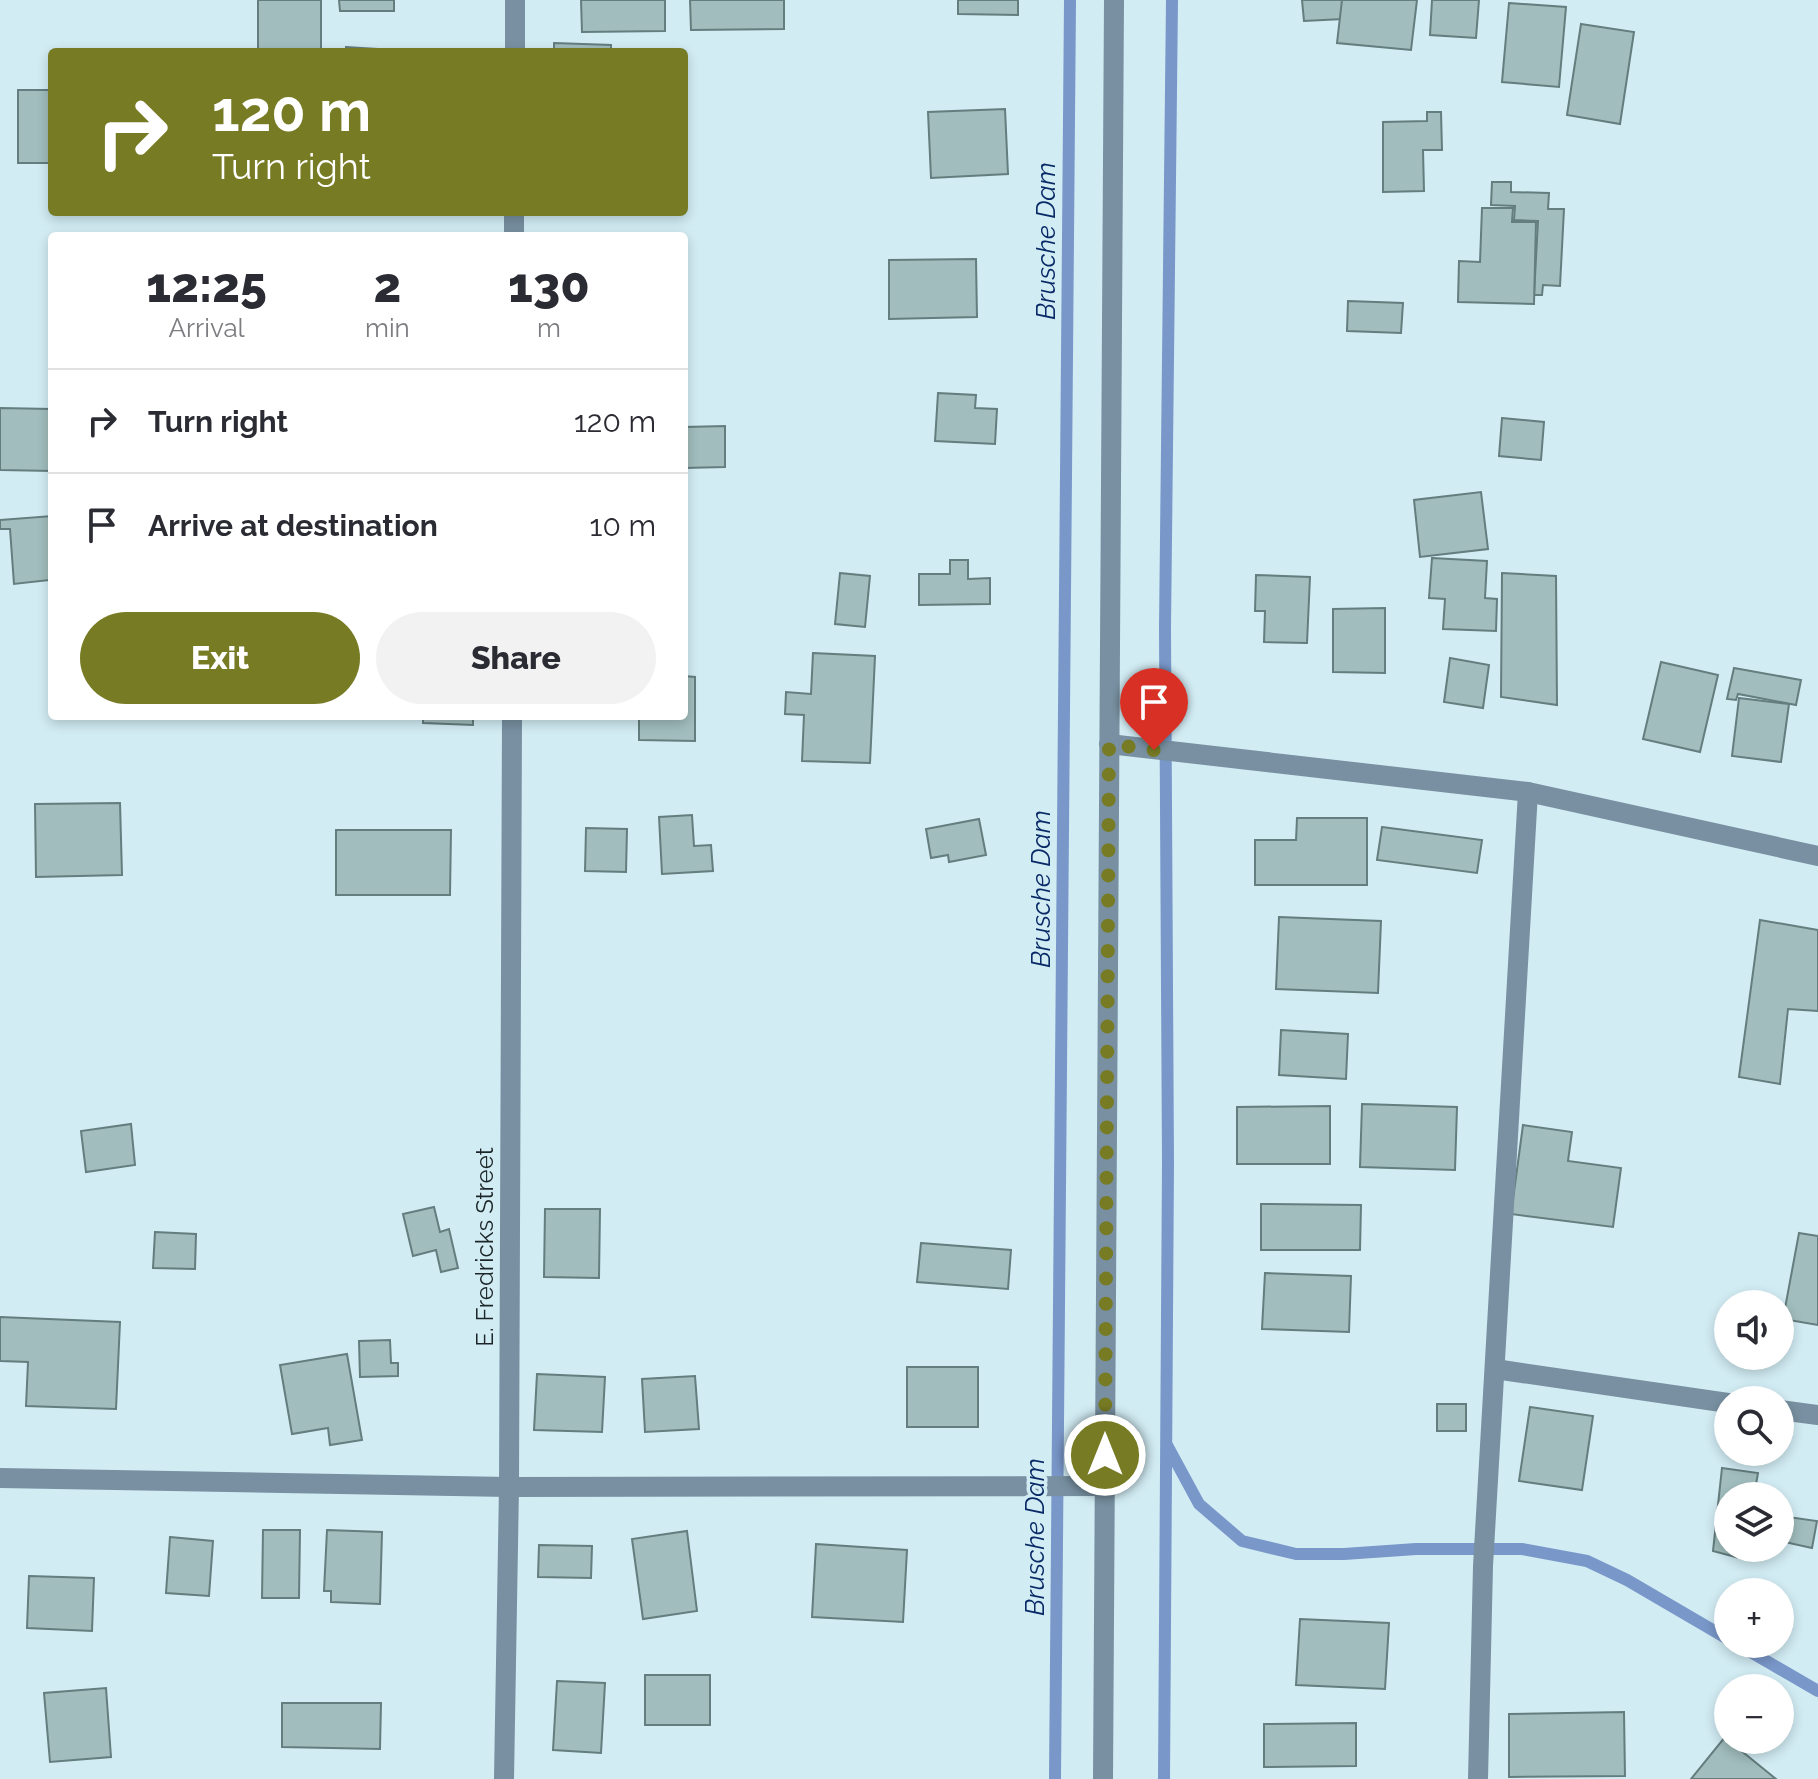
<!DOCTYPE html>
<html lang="en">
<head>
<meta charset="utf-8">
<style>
  body { margin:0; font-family:Raleway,sans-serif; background:#f2f2f3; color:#2b2b33; height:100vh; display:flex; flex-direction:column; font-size:30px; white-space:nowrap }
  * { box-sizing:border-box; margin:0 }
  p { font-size:26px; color:#7c7c81 }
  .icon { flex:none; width:44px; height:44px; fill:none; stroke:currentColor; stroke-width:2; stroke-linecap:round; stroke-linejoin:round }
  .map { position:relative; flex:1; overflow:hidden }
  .panel { position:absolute; left:48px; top:232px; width:640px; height:488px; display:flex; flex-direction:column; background:#fff; border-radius:8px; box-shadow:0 4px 12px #0003 }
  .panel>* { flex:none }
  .guide { position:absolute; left:48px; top:48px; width:640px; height:168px; border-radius:8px; box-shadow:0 4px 12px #0003; background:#777b24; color:#fff; overflow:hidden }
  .tools { position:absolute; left:1714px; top:1290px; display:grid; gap:16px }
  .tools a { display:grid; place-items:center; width:80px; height:80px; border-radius:50%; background:#fff; box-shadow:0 4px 12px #0003; font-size:40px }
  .pin { position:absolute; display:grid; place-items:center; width:68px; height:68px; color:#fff; margin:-82px -34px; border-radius:50% 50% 50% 0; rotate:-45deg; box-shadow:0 0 8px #0007 }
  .pin .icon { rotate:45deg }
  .me { position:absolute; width:88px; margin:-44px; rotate:0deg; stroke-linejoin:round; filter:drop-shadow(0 0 6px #0008) }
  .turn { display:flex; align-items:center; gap:28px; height:168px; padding:0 32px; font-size:36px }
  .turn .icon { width:104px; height:104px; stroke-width:2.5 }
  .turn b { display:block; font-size:56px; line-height:68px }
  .eta { display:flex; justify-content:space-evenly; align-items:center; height:136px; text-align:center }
  .eta b { font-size:48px; font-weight:800; line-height:56px }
  .action { display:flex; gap:16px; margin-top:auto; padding:16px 32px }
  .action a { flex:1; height:92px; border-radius:48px; background:#777b24; color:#fff; font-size:32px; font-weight:800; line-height:92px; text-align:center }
  .action a+a { background:#f2f2f3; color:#2b2b33 }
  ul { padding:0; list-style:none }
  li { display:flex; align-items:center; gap:24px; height:104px; padding:0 32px; border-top:2px solid #e1e1e2 }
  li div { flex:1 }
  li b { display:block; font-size:30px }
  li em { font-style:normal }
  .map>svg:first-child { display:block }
</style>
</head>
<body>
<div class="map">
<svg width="1818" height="1779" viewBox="0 0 1818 1779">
  <rect width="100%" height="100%" fill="#d2ecf4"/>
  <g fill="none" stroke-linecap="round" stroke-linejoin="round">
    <g stroke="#7997c9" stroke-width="12">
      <polyline points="1167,1445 1199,1504 1242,1541 1296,1554 1344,1554 1416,1549 1522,1549 1587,1561 1627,1580 1728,1639"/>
      <polyline points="1737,1644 1818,1691"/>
      <polyline points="1055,1779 1070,0"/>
      <polyline points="1164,1779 1168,1163 1165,628 1172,0"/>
    </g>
  </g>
  <g fill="#a1bdbd" stroke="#647d7e" stroke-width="2">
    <rect x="258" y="0" width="63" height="52"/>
    <polygon points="339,0 394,0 394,11 340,11"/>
    <polygon points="581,0 665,0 665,31 582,32"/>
    <polygon points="690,0 784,0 784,29 691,30"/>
    <polygon points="958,0 1018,0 1018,15 958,14"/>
    <polygon points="1302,0 1342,0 1343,19 1304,21"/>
    <polygon points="1342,0 1417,0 1411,50 1337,43"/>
    <polygon points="1432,0 1479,0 1476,38 1430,35"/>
    <polygon points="1509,3 1566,7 1559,87 1502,82"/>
    <polygon points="1581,24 1634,32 1620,124 1567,115"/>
    <polygon points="554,43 611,45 611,52 554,52"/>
    <polygon points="346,47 393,50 393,52 346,52"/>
    <rect x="18" y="90" width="34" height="73"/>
    <polygon points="1005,109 1008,174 931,178 928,112"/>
    <polygon points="1427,112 1441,112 1442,150 1423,150 1424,191 1383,192 1383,122 1427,121"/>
    <polygon points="1492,182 1511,182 1511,192 1549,193 1548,209 1564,209 1560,286 1543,285 1542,295 1534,295 1538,221 1514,220 1515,206 1491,205"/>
    <polygon points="1482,208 1513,208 1512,222 1536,222 1534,304 1458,302 1459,261 1480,262"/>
    <polygon points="976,259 977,317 889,319 889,260"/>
    <polygon points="1348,301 1403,303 1401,333 1347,331"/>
    <polygon points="938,393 976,395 975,408 997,409 995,444 935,441"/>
    <polygon points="0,408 52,409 52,471 0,470"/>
    <polygon points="1502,418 1544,422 1541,460 1499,456"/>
    <polygon points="725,426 725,467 684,468 684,427"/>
    <polygon points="1481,492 1488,549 1420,557 1414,500"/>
    <polygon points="52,516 52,598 51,598 49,580 14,584 10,529 0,529 0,520"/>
    <polygon points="1432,558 1487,561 1485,598 1497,599 1496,631 1443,629 1445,599 1429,598"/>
    <polygon points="950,560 968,560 968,579 990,578 990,604 919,605 919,574 950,574"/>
    <polygon points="840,573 870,576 865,627 835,624"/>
    <polygon points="1502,573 1556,576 1557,705 1501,697"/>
    <polygon points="1256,575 1310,577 1307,643 1264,642 1265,611 1255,611"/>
    <polygon points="1385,608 1385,673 1333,672 1333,609"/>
    <polygon points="813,653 875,656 870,763 802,761 804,715 785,714 786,692 811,694"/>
    <polygon points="1450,658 1489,665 1483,708 1444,702"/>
    <polygon points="1661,662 1718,675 1700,752 1643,739"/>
    <polygon points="1734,668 1801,680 1796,705 1738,694 1736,700 1727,699"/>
    <polygon points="684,676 695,677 695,741 639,740 639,716 684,716"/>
    <polygon points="1739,698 1789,704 1781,762 1732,756"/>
    <polygon points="423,716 473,716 473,725 423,723"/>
    <polygon points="120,803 122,875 36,877 35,804"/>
    <polygon points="692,815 694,846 711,845 713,871 662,874 659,817"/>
    <polygon points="1297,818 1367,818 1367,885 1255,885 1255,840 1296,840"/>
    <polygon points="979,819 986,855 949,862 948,855 931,858 926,829"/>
    <polygon points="1382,827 1482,840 1477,873 1377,860"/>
    <polygon points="586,828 627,829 626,872 585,871"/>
    <polygon points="336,830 451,830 450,895 336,895"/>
    <polygon points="1279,917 1381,921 1378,993 1276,989"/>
    <polygon points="1760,920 1818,930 1818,1011 1788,1009 1780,1084 1739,1077"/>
    <polygon points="1281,1030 1348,1034 1346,1079 1279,1075"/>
    <polygon points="1362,1104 1457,1107 1455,1170 1360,1167"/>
    <polygon points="1330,1106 1330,1164 1237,1164 1237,1107"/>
    <polygon points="131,1124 135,1165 86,1172 81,1131"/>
    <polygon points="1523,1125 1572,1132 1568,1161 1621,1168 1613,1227 1511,1214"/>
    <polygon points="1261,1204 1361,1205 1360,1250 1261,1250"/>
    <polygon points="434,1207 440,1232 449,1229 458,1268 441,1272 436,1250 413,1256 403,1214"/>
    <polygon points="545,1209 600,1209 599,1278 544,1277"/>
    <polygon points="155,1232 196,1234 195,1269 153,1268"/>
    <polygon points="1799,1233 1818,1236 1818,1325 1783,1319"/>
    <polygon points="921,1243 1011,1250 1008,1289 917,1282"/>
    <polygon points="1265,1273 1351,1276 1349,1332 1262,1329"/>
    <polygon points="0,1317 120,1322 116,1409 26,1406 28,1362 0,1361"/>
    <polygon points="390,1340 391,1363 398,1363 398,1376 360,1377 359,1341"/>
    <polygon points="347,1354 362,1440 330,1445 328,1428 292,1434 280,1365"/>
    <rect x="907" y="1367" width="71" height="60"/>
    <polygon points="537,1374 605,1377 602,1432 534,1430"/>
    <polygon points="695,1376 699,1429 645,1432 642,1379"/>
    <rect x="1437" y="1404" width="29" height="27"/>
    <polygon points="1530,1407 1593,1416 1582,1490 1519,1481"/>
    <polygon points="1722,1468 1758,1473 1754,1496 1728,1496 1728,1548 1745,1548 1743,1559 1713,1551"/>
    <polygon points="1781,1516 1817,1521 1812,1548 1780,1541"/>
    <polygon points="263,1530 300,1530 299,1598 262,1598"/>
    <polygon points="327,1530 382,1532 380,1604 331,1602 331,1591 324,1591"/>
    <polygon points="687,1531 697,1611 643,1619 632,1539"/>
    <polygon points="170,1537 213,1541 209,1596 166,1593"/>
    <polygon points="816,1544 907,1550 903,1622 812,1617"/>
    <polygon points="539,1545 592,1546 591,1578 538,1577"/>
    <polygon points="29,1576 94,1578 92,1631 27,1628"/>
    <polygon points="1300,1619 1389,1623 1385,1689 1296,1685"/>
    <rect x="645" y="1675" width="65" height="50"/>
    <polygon points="557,1681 605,1683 601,1753 553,1750"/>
    <polygon points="106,1688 111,1757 50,1762 44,1693"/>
    <polygon points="282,1703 381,1703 380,1749 282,1747"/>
    <polygon points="1624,1712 1625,1776 1509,1777 1509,1714"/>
    <polygon points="1356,1723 1356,1766 1264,1767 1264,1724"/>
    <polygon points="1725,1737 1728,1740 1776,1779 1691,1779"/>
  </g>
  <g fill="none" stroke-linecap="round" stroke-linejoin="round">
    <polyline stroke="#7890a1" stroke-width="20" points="1495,1369 1728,1403"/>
    <g stroke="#7890a1" stroke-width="20">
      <polyline points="515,52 515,0"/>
      <polyline points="514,236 514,212"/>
      <polyline points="1109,744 1528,792 1818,856"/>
      <polyline points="1780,1410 1818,1415"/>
      <polyline points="0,1478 509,1487 1104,1486"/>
      <polyline points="504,1779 509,1487 512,716"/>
      <polyline points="1103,1779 1114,0"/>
      <polyline points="1478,1779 1483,1566 1528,792"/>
    </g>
  </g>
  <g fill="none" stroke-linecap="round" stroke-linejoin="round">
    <polyline stroke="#777b24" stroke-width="14" stroke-dasharray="0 25.2" points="1105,1455 1109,744 1154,750"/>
  </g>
  <g text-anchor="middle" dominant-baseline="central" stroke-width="7" stroke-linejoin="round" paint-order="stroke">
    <g font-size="24" fill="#1c2629" stroke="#d2ecf4">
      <text transform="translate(484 1247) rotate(-90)">E. Fredricks Street</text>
    </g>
    <g font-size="26" font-style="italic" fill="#092a66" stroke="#d2ecf4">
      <text transform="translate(1046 241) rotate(-90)">Brusche Dam</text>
      <text transform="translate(1041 889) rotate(-90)">Brusche Dam</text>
      <text transform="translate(1035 1537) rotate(-90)">Brusche Dam</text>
    </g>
  </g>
</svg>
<div class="tools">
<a><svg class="icon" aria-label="sound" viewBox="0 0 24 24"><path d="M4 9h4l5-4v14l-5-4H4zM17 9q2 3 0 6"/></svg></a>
<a><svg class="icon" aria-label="search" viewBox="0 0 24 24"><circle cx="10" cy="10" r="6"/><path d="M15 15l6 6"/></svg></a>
<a><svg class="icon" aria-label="layers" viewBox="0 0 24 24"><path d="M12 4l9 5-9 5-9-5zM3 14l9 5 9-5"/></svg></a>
<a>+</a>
<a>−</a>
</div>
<div class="pin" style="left:1154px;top:750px;background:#d93025"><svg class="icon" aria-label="arrive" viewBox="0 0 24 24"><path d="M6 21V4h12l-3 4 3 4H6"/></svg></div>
<svg class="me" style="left:1105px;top:1455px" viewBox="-20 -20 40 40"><circle r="17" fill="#777b24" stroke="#fff" stroke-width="3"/><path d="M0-11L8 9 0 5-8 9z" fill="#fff"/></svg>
<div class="guide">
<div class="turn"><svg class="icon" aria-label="right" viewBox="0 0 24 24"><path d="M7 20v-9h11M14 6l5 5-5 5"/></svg><div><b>120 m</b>Turn right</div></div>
</div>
<section class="panel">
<div class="eta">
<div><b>12:25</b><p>Arrival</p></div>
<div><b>2</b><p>min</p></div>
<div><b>130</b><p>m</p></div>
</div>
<ul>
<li><svg class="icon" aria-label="right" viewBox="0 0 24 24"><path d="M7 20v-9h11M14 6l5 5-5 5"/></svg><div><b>Turn right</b></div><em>120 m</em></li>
<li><svg class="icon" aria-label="arrive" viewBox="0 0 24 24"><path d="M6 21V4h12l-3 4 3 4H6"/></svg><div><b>Arrive at destination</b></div><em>10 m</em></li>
</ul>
<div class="action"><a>Exit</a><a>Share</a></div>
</section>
</div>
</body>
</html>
